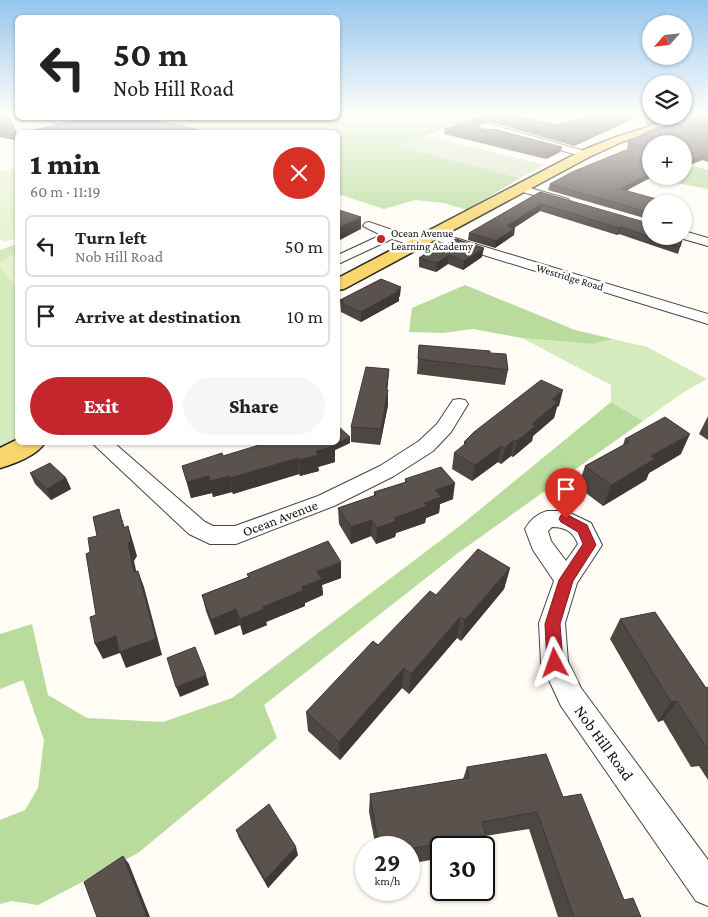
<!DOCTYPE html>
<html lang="en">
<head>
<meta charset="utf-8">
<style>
  body { margin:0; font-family:"Crimson Pro",serif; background:#f6f6f6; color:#222; height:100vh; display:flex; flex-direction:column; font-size:19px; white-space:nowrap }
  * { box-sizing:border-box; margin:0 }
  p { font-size:16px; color:#767676 }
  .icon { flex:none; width:28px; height:28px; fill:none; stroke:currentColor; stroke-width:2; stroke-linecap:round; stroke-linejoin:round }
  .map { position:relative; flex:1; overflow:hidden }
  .sheet { position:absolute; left:15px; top:130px; width:325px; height:315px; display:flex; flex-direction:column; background:#fff; border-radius:8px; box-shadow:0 1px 4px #0004 }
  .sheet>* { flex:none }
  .banner { position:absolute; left:15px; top:15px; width:325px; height:105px; border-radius:8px; box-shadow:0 1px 4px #0004; background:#fff; color:#222; overflow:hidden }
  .needle { width:32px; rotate:243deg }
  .buttons { position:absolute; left:642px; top:15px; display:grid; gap:10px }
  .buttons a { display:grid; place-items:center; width:50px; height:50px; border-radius:50%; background:#fff; box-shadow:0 1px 4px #0004; font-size:25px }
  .speed { position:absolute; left:355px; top:836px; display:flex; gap:10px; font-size:25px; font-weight:700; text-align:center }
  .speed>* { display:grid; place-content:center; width:65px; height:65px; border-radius:50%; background:#fff; box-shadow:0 1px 4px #0004; line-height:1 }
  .speed small { font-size:12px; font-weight:400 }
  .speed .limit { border:2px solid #111; border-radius:8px; background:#fff; color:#111 }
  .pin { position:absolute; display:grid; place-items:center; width:42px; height:42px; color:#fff; margin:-51px -21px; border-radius:50% 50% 50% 0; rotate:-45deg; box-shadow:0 0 5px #0007 }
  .pin .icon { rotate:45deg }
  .me { position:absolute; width:55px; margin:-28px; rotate:356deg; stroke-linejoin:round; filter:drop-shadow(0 0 4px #0008) }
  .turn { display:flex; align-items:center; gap:18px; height:105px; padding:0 15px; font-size:22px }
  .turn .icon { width:65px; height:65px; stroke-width:2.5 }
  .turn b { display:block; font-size:35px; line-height:42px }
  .round { display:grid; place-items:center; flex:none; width:52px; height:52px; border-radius:26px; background:#f6f6f6 }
  .summary { display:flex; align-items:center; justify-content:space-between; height:85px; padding:0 15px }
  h1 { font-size:30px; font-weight:800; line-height:38px }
  .primary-button { display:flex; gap:10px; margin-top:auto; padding:10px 15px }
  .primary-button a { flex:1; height:58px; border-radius:30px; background:#c4262e; color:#fff; font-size:20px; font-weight:800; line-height:58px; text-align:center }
  .primary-button a+a { background:#f6f6f6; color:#222 }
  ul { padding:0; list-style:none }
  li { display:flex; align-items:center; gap:15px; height:62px; margin:0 10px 8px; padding:0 5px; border:2px solid #e0e0e0; border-radius:8px }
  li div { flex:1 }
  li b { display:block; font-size:19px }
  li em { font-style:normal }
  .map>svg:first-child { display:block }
</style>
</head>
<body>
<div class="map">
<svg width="708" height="917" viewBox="0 0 708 917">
  <rect width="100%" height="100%" fill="#fffdf5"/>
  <g fill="#d5ebbd">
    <polygon points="17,244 18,442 0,459 0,250"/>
    <polygon points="522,338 593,344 613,339 647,347 707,379 684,392 643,421 611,402 611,385"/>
  </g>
  <g fill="#b9dc9c">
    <polygon points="338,115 481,115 399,146 520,178 467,210 444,203 415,200 384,209 338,194 338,132 184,132 129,118 338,118"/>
    <polygon points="694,166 708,170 708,189 677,183"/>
    <polygon points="465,285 575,330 613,339 593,344 522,338 473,329 443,333 409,332 412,308"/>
    <polygon points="611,402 643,421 458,553 264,705 277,738 138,853 38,905 12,901 0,904 0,820 25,810 38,788 44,740 23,680 0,689 0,634 32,624 48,695 87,718 163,722 232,698 461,525"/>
  </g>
  <polygon fill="#d9e3c4" points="426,136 546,165 520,178 398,146"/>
  <g fill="#e6f2cf">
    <polygon points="17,167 17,238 5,242 0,239 0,172"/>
    <polygon points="17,252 17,287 0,268 1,262"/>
  </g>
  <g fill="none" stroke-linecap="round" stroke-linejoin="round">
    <g stroke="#444" stroke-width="2">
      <g id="minor">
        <polygon points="42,118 53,118 97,132 86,132"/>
        <polygon points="486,123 588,152 590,154 585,157 497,133 481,132 474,128"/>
        <polygon points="520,185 568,199 570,201 564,204 516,190 515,188"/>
        <polygon points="369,222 421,240 423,243 417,247 392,239 338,264 338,255 381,235 363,226 365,223"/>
        <polygon points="432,231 708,314 708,324 428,238 426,235"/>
        <polygon points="684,231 708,238 708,246 680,238 679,236 684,236"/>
        <polygon points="459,399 465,400 468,404 451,432 433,451 394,476 334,506 236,544 210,544 189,534 91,442 113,442 205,522 213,526 235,526 318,496 380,466 419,441 437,424 453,400"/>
        <path d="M547,511H566L591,523L602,545L577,583L565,623L568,662L581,688L708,860V906L696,901L561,706L541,663L539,623L554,581L533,550L525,529C530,520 537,514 547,511ZM552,527C566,527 573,532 578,544L566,561L551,541L548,531Z"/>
      </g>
    </g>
    <g stroke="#222" stroke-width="3">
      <g id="major">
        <polygon points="686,115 701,115 700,117 624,141 589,157 344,289 338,290 338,278 581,151 616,137"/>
        <path d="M18,439V442H45C38,455 14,464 0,468V448Z"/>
      </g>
    </g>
    <use href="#minor" fill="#fff" fill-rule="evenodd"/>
    <use href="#major" fill="#f9d66b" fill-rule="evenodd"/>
  </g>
  <g fill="#4d4742">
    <polygon points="0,115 13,123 18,137 18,141 0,137"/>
    <polygon points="486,115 557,125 589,115 651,115 651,116 676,116 647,125 642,115 574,146 487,121 477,125 482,129 562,147 560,152 546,159 444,134 445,129"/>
    <polygon points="708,116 708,162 702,160 690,165 684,163 684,144 627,191 651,204 651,220 548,190 550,184 629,149 627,148 628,142"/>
    <polygon points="35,130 207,132 35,132"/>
    <polygon points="540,192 680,247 678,254 619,234 617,235 540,211 514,228 514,235 495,248 468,240 469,233"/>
    <polygon points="440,244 482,257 463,270 448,264 436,272 419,267 419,258"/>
    <polygon points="400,296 399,297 399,301 361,322 341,312 340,300"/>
    <polygon points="419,345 490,353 508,370 505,385 417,374"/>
    <polygon points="389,369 387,390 388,405 380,445 351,442 351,427"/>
    <polygon points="559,406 557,407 554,418 533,436 532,441 513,457 511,456 501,464 498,462 472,481 452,469 454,453 464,445 464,442"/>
    <polygon points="708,416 708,440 699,434"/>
    <polygon points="350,437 350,443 335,450 335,462 318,467 319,471 300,476 299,474 233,494 232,492 213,497 212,493 191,498 182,466 223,456"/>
    <polygon points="625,439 681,454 649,473 646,480 603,506 578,487 585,466 623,445"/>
    <polygon points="30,473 66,478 71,489 51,500 35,484"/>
    <polygon points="405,479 453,499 440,504 439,513 426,518 425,523 396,533 395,537 376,544 371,536 351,544 339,524 338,508 374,496 374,492 405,482"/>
    <polygon points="510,568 504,589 461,641 457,638 409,694 402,688 340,760 308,731 306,712 378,645 436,595"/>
    <polygon points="247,574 341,578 322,585 323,595 305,603 305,606 266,622 267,625 243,635 240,625 215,635 206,611 202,595 248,577"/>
    <polygon points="620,619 706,688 708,687 708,780 699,766 691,767 663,720 658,722 610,639"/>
    <polygon points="467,767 563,797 624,900 641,917 558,917 529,829 485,836 481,848 441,848 441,858 409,864 409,848 376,848 369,812 370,794 463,779"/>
    <polygon points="236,830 298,855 268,888 239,838"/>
  </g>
  <g fill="#3f3936">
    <polygon points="634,115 643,115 642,115 574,146 575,141"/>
    <polygon points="487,116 487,121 472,127 473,122"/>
    <polygon points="661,116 676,116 647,125 649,120"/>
    <polygon points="562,147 560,152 546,159 547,153"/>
    <polygon points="704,154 702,160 690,165 692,159"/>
    <polygon points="651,173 651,176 654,176 618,195 620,189"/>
    <polygon points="541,204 540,211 506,233 507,226"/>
    <polygon points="361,217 361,229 338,241 338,228"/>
    <polygon points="621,227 619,234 617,235 619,228"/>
    <polygon points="515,228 514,235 495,248 496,241"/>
    <polygon points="484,248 482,257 463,270 464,261"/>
    <polygon points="449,255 448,264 436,272 437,263"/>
    <polygon points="401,287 400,296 399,297 399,301 361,322 361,312"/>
    <polygon points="389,369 388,384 385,405 386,390"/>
    <polygon points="388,390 388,405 380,445 381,429"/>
    <polygon points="563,390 559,406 557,407 554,418 533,436 532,441 513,457 517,441 532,424 552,399"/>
    <polygon points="690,434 681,454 649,473 646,480 603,506 611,485 651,456"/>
    <polygon points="350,437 350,443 335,450 335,462 318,467 319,471 300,476 299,460 316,451 334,445"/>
    <polygon points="514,440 511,456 501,464 505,448"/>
    <polygon points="501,446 498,462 472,481 475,465"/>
    <polygon points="298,458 299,474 233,494 230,478"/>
    <polygon points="209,476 212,493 191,498 187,482"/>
    <polygon points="229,476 232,492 213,497 210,481"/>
    <polygon points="66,478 71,489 51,500 47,489"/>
    <polygon points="455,483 453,499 440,504 439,513 426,518 425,523 396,533 395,537 376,544 377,528 394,518 424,503 435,490"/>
    <polygon points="119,509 124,525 129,543 128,526 133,542 137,556 134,561 140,588 134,572"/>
    <polygon points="372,520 371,536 351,544 351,527"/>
    <polygon points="341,562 341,578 322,585 323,595 305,603 305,606 266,622 267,625 243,635 240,619 302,587 317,571"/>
    <polygon points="510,568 504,589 461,641 465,620"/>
    <polygon points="138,571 144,587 162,655 126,668 120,653 103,659 95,644"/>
    <polygon points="236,609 240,625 215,635 211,620"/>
    <polygon points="460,617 457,638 409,694 411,674"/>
    <polygon points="404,668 402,688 340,760 339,742"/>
    <polygon points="206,675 209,685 180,697 176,687"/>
    <polygon points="677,701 663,720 658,722 671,702"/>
    <polygon points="296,847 298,855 268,888 265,880"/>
    <polygon points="123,856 129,864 150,917 147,917"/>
  </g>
  <g fill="#5a524d" stroke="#3f3936">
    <polygon points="0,115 7,115 13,123 0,120"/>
    <polygon points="486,115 511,115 557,125 589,115 634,115 575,141 487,116 473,122 482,129 497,130 562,147 547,153 445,129"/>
    <polygon points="646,115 651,115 651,116 661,116 649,120"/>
    <polygon points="699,115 708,116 708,155 704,154 692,159 684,157 684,144 651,144 651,173 620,189 675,204 651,204 651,213 550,184 572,172 638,145 628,142 653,129"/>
    <polygon points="81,118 149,118 207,132 44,132 35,130"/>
    <polygon points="540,192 651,224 651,236 683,236 680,247 621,227 619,228 541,204 507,226 515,228 496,241 469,233"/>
    <polygon points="338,210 339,210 361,217 338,228"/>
    <polygon points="684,212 690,213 684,228"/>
    <polygon points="456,239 484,248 464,261 449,255 437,263 419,258 440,244 445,245"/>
    <polygon points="381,279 401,287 395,290 399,291 361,312 341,303 344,301 340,300"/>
    <polygon points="419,345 490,351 490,353 506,354 508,370 418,359"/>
    <polygon points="366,367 389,369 386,390 388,390 381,429 351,427"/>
    <polygon points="541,380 563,390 552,399 558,402 532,424 536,426 517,441 514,440 505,448 501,446 475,465 454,453 466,443 464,442 474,432"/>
    <polygon points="665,417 690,434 651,456 655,459 611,485 585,466 629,442 625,439"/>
    <polygon points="338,426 350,437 334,445 333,442 338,442"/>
    <polygon points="269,442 333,442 335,446 316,451 318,455 299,460 298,458 230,478 229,476 210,481 209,476 187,482 182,466 222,453 223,456"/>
    <polygon points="50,463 66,478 47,489 30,473"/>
    <polygon points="441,467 455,483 435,490 441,497 424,503 427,506 394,518 396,521 377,528 372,520 351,527 338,508 376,495 374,492 407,482 405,479"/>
    <polygon points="119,509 123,528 128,526 131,540 128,544 134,572 138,571 156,639 119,652 116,636 95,644 90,617 96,615 86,554 90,552 88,538 97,536 93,517"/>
    <polygon points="328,541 341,562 317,571 322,579 302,587 304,590 263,607 264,609 240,619 236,609 211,620 202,595 249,577 247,574"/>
    <polygon points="478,549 510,568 465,620 460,617 411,674 404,668 339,742 306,712 373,641 378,645 430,591 436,595"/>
    <polygon points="655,612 706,688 708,687 708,749 707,749 677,701 671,702 620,619"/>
    <polygon points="195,647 206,675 176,687 167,658"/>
    <polygon points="546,754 563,797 581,794 624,900 633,898 641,917 574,917 537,812 482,822 486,835 409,849 409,848 379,848 370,794 469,778 467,767"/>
    <polygon points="269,804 296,847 265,880 236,830"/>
    <polygon points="123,856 147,917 97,917 84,882"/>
  </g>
  <linearGradient id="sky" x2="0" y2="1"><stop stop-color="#95c6ee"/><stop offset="0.47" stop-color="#fffefa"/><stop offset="1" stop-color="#fffefa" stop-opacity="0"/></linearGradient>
  <rect width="708" height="243" fill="url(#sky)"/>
  <polygon fill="#c4262e" stroke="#7f191e" points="566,514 587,525 596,545 573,581 560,624 563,663 561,668 555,670 550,668 547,663 545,624 559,580 583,544 578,532 561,522 559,519 561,515"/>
  <circle fill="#c4262e" stroke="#fff" stroke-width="2" cx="381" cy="239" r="5"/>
  <g text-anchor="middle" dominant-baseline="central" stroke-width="5" stroke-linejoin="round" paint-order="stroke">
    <g font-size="11" fill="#111" stroke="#fff" text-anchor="start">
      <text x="391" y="233">Ocean Avenue<tspan x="391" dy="13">Learning Academy</tspan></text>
    </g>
    <g font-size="11" fill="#111" stroke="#fff">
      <text transform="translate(570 277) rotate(17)">Westridge Road</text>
    </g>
    <g font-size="14" fill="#111" stroke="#fff">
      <text transform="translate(280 518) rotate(-21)">Ocean Avenue</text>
    </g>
    <g font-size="16" fill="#111" stroke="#fff">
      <text transform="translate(604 743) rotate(54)">Nob Hill Road</text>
    </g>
  </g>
</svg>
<div class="buttons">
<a><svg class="needle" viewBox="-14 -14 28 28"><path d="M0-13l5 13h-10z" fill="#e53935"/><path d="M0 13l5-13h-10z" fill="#767676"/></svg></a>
<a><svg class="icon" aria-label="layers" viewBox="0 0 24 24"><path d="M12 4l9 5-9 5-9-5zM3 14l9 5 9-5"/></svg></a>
<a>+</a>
<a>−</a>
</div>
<div class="speed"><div>29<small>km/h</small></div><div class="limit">30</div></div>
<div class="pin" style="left:566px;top:519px;background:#d93025"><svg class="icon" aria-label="arrive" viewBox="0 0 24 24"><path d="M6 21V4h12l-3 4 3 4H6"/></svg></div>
<svg class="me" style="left:555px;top:663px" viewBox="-20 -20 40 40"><path d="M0-17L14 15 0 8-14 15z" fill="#c4262e" stroke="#fff" stroke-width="4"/></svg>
<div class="banner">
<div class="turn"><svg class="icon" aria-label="left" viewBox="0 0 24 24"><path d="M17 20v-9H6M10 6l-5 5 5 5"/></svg><div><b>50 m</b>Nob Hill Road</div></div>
</div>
<section class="sheet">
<div class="summary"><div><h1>1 min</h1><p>60 m · 11:19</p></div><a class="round" style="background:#d93025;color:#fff"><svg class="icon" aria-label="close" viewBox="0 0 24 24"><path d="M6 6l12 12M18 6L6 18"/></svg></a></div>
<ul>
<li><svg class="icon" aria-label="left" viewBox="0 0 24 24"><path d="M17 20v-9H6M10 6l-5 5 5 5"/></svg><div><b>Turn left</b><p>Nob Hill Road</p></div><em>50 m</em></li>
<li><svg class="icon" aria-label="arrive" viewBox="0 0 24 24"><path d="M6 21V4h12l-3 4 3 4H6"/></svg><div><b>Arrive at destination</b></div><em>10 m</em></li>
</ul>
<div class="primary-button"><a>Exit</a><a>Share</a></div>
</section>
</div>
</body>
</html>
